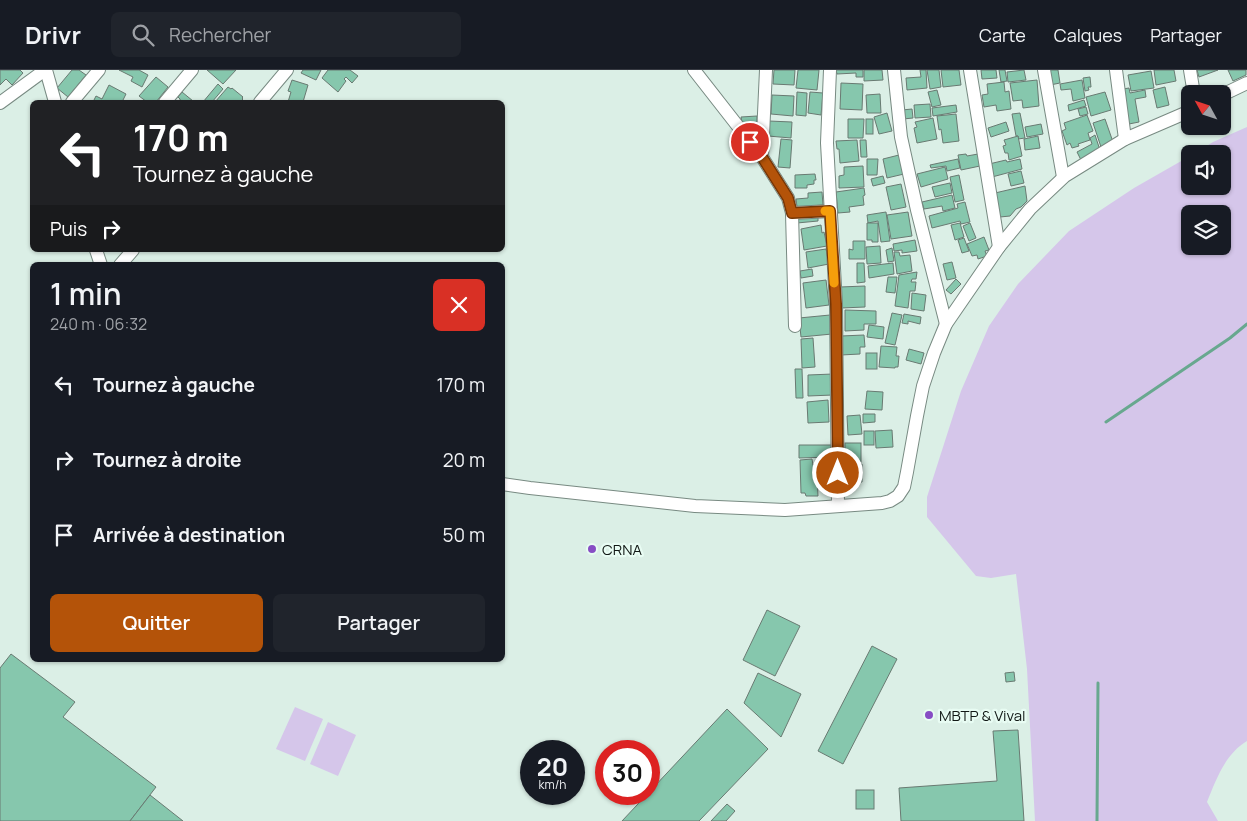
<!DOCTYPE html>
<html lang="fr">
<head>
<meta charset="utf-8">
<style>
  body { margin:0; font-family:Manrope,sans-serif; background:#20242c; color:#f1f3f6; height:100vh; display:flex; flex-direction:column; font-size:19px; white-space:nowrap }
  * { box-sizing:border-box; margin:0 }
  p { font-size:16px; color:#9ea1a6 }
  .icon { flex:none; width:28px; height:28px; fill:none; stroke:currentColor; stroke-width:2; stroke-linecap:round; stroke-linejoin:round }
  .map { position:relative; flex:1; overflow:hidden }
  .sheet { position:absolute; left:30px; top:192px; width:475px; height:400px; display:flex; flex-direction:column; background:#171b24; border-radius:8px; box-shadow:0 1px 4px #0004 }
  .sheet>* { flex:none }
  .guide { position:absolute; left:30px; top:30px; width:475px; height:152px; border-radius:8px; box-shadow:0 1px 4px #0004; background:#202124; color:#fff; overflow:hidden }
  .needle { width:32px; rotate:310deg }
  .buttons { position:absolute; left:1181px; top:15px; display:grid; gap:10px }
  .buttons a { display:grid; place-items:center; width:50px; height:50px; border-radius:8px; background:#171b24; box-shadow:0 1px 4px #0004; font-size:25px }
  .speed { position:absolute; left:520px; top:670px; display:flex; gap:10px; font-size:25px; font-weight:700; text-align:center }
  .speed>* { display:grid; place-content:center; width:65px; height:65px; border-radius:50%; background:#171b24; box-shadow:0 1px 4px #0004; line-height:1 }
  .speed small { font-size:12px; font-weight:400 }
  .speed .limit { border:8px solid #d22; background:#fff; color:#111 }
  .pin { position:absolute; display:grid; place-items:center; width:42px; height:42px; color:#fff; margin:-21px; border:2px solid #fff; border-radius:50%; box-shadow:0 1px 5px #0007 }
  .me { position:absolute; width:55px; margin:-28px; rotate:0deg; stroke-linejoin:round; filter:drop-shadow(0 0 4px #0008) }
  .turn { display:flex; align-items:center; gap:18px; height:105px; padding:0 20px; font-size:22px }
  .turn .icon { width:65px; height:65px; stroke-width:2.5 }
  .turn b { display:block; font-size:35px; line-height:42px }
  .then { display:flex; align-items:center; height:48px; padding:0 20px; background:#0003; gap:10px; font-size:19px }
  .round { display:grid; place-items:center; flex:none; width:52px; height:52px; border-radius:8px; background:#20242c }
  .summary { display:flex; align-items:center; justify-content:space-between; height:85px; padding:0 20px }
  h1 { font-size:30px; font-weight:600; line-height:38px }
  .button { display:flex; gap:10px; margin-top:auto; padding:10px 20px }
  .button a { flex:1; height:58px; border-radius:8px; background:#b45309; color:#fff; font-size:20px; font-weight:600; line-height:58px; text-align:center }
  .button a+a { background:#20242c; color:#f1f3f6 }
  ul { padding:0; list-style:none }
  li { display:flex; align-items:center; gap:15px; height:75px; padding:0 20px }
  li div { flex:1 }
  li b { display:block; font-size:19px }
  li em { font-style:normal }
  header { display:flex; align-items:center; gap:30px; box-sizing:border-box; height:70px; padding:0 25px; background:#171b24; border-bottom:1px solid #363941 }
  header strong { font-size:24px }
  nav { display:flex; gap:28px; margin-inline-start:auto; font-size:18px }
  .search { width:350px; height:45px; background:#20242c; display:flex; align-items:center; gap:12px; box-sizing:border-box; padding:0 18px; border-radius:8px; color:#9ea1a6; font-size:19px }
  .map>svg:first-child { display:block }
</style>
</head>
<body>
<header>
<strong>Drivr</strong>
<div class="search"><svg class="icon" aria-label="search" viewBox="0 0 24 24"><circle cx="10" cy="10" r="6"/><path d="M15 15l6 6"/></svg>Rechercher</div>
<nav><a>Carte</a><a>Calques</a><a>Partager</a></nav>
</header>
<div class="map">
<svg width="1247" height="751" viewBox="0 0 1247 751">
  <rect width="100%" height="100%" fill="#dbefe6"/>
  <g fill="#d5c6ea" fill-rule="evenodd">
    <path d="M1247,57V671C1225,684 1216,710 1207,732L1218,751H1035L1027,599L1016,504L991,508L976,506L927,447V427L961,321L989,256L1018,214L1069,161L1134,118L1190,86V116H1222V84H1194L1213,72ZM1190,144H1222V176H1190Z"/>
    <polygon points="295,637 323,649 305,691 276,679"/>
    <polygon points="328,652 356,665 338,706 310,694"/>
  </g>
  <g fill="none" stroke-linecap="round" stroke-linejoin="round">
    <g stroke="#68a88f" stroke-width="3">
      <polyline points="1106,352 1230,268 1247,254"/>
      <polyline points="1097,751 1098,613"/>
    </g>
  </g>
  <g fill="#86c7ad" stroke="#697a72">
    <polygon points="0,0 20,0 23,3 12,15 6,9 0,15"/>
    <polygon points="72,0 79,0 86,5 68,27 57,18"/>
    <polygon points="119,0 139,0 148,5 142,17 131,11 133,7"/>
    <polygon points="207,0 236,0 223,14"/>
    <polygon points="303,0 321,0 316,10 301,3"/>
    <polygon points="328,0 350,0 358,6 352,13 346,7 344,9 346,11 338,22 322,8"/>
    <polygon points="774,0 795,0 794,15 773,14"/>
    <polygon points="798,0 819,0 817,20 796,18"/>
    <polygon points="836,0 863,0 863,7 856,7 856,3 837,4"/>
    <polygon points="864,0 882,0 883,10 864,11"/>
    <polygon points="920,0 926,0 927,18 907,20 906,8 921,7"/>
    <polygon points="927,0 939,0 941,17 930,19"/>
    <polygon points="941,0 959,0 961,15 943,17"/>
    <polygon points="981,0 996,0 997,8 982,9"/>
    <polygon points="999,0 1005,0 1007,11 1001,12"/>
    <polygon points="1024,0 1026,10 1008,12 1007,2"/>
    <polygon points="1047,0 1058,0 1060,13 1050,15"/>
    <polygon points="1154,0 1174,0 1176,11 1156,15"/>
    <polygon points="1197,0 1218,0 1199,7"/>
    <polygon points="1228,0 1246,0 1246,5 1233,11"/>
    <polygon points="1151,1 1154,18 1131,21 1128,5"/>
    <polygon points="156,7 168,17 156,32 147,32 139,26"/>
    <polygon points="1090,7 1091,17 1088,17 1089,20 1085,21 1083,8"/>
    <polygon points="292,10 308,15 303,32 288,32 291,22 288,21"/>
    <polygon points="1037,10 1039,36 1023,38 1022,30 1013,31 1010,13"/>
    <polygon points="1082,10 1085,28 1073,31 1071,19 1061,20 1060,14"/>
    <polygon points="1004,12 1005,22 1009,21 1011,39 997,41 996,35 984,37 982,25 988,24 987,14"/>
    <polygon points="841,13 863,14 862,40 840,39"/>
    <polygon points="218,14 223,19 212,32 203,32"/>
    <polygon points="109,15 126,24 122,32 93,32 96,26 102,29"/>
    <polygon points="228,17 231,19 232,18 243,27 242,28 243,29 240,32 215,32"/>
    <polygon points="1165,17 1169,35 1157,38 1153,20"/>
    <polygon points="1129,18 1130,23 1145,20 1146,27 1135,29 1139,52 1129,54 1123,19"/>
    <polygon points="937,20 941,35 932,37 928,22"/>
    <polygon points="182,22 193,31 191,32 183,32 180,30 180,29 178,27"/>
    <polygon points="797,22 807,23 806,46 796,45"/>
    <polygon points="810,22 823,23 821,45 808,43"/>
    <polygon points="1105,22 1111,40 1091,46 1086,27"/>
    <polygon points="880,24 881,43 867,43 866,25"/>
    <polygon points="772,25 794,26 793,46 771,44"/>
    <polygon points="1084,30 1086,36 1069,41 1068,35"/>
    <polygon points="930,34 931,47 915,48 914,35"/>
    <polygon points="956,35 957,42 933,46 932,38"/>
    <polygon points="1086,37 1088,44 1080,46 1078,39"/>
    <polygon points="912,39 913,48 903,49 902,40"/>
    <polygon points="887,43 892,61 879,64 874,47"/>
    <polygon points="1020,43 1025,68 1018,69 1018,66 1016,66 1012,44"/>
    <polygon points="956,44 959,71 943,73 941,59 939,60 937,46"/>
    <polygon points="1087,45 1093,61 1088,63 1090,70 1078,74 1079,76 1072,78 1070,73 1067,75 1062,61 1066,59 1064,53"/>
    <polygon points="757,46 757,60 749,60 749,57 743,57 741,47"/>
    <polygon points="933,48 937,69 917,73 914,58 917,57 915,52"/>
    <polygon points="848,49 864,49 863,68 848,68"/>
    <rect x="866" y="49" width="7" height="15"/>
    <polygon points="1105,49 1113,72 1101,77 1093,53"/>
    <polygon points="769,51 792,52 791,68 768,66"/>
    <polygon points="1006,52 1009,61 991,67 988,58"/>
    <polygon points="1041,54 1043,64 1027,67 1025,57"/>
    <polygon points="1095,65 1100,80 1081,90 1077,82 1092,74 1090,68"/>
    <polygon points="1018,66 1022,86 1009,90 1008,83 1005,83 1003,76 1006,75 1004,70"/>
    <polygon points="1038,66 1040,78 1025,80 1024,69"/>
    <polygon points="781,69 792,70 790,98 778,97"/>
    <polygon points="857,70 859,91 840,93 839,79 837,79 836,71"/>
    <polygon points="860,70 866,70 867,87 861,87"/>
    <polygon points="966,84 967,86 978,84 980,96 961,100 958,85"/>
    <polygon points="899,85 904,104 887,108 883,89"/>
    <polygon points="867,89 878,89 877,105 867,105"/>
    <polygon points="958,89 960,98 947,101 946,96 931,98 930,95"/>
    <polygon points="1020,89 1022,99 992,107 989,94 1006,90 1007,92"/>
    <polygon points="863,96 864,117 839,118 839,106 844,105 844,97"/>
    <polygon points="945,97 948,109 921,117 917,104"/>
    <polygon points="1021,101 1024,113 1011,116 1008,104"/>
    <polygon points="815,104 816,110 814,110 814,114 807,115 807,118 795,118 795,105"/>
    <polygon points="959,105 964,130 955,132 950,107"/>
    <polygon points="883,106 885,113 873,116 871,109"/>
    <polygon points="950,113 952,123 935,127 932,117"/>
    <polygon points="901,114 906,137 891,140 886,117"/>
    <polygon points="1025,116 1027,131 1021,137 1016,139 1010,146 1000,147 995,123"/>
    <polygon points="864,118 865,125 863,126 864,135 849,137 850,142 838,143 836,122"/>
    <polygon points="822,122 823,135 797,137 796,129 808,128 808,123"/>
    <polygon points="952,125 955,138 943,141 942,136 924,139 922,132"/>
    <polygon points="965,132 970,152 961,154 960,151 932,158 929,146 958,138 957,134"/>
    <polygon points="886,142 890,171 881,172 878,151 868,153 867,145"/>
    <polygon points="908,142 912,166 891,169 887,145"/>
    <polygon points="818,144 818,151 797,153 796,147"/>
    <polygon points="867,153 878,153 878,172 872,172 872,170 867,170"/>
    <polygon points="960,153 964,167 955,170 951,155"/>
    <polygon points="970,153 976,168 969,171 963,156"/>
    <polygon points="821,155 822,163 824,162 827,176 804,180 801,159"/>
    <polygon points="984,167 989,180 985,181 987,186 978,189 977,185 972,186 967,174"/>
    <polygon points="964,168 969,181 962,183 958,170"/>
    <polygon points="915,170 917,181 902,183 902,180 894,181 893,174"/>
    <polygon points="853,171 865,171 865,189 849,189 849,179 853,180"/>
    <polygon points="880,176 881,193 867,194 866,177"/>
    <polygon points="892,178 894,191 888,192 886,180"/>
    <polygon points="826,179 829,194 808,198 806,182"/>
    <polygon points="894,182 899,182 900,186 910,185 912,201 897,204"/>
    <polygon points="952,192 956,208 947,210 943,194"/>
    <polygon points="857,193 864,193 865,212 857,213"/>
    <polygon points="893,193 894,204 869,208 868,196"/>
    <polygon points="812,199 813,206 801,208 800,201"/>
    <polygon points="917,202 916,209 912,209 911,212 916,212 915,221 910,221 908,238 895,236 899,205"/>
    <polygon points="888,207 897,207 895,223 886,222"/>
    <polygon points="956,209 961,214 951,224 946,220"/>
    <polygon points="826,210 829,235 806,238 803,213"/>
    <polygon points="865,216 865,237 841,238 840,217"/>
    <polygon points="912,223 926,225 924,241 911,239"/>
    <polygon points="845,240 876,241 876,254 864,254 864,260 845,261"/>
    <polygon points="892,243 902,245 895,275 885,273"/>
    <polygon points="904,244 921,247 920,254 908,251 908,254 902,253"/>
    <polygon points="830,245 832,264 801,267 799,248"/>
    <polygon points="869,255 884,257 883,269 867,267"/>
    <polygon points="864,265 865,277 860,277 860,284 841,285 841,266"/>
    <polygon points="813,268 815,297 802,298 801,269"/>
    <polygon points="881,276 897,277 896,286 899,286 898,297 895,297 895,298 879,297"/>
    <polygon points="909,279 924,283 921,294 906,290"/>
    <rect x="866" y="283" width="11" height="16"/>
    <polygon points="795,299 802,299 803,328 796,328"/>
    <polygon points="833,304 833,325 808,326 808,305"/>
    <polygon points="867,321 883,322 882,340 865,339"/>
    <polygon points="828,330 829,352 808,353 807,332"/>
    <polygon points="863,344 875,344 875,352 863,353"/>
    <polygon points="860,345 862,364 848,365 847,346"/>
    <polygon points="892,360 893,377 876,378 875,361"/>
    <rect x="864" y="361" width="10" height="14"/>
    <rect x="845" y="373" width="16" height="19"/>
    <polygon points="799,375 833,375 833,387 799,388"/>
    <polygon points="812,389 813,395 821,395 821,405 817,405 818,426 806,426 805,423 801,423 800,390"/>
    <polygon points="846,394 862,394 862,412 848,412 848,400 846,400"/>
    <polygon points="767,540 800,556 775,606 743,590"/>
    <polygon points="872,576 897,589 843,694 818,681"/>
    <polygon points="11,584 75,632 63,647 156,717 130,751 0,751 0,598"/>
    <polygon points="1014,602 1015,611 1006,612 1005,603"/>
    <polygon points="758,603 801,624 781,667 744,633"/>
    <polygon points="727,639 768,679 699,751 622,751"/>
    <polygon points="1018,660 1024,751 901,751 899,718 997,711 993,661"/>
    <rect x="856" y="720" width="18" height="19"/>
    <polygon points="150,725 183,751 130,751"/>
    <polygon points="727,734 735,741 726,751 711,751"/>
  </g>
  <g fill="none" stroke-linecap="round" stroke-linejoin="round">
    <g stroke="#788a82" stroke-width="14">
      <g id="minor">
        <polyline points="46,0 55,32"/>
        <polyline points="694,0 762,87 788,128 792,143 795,256"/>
        <polyline points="830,0 827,73 836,234 838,436"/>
        <polyline points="894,0 901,67 917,140 946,254"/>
        <polyline points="970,0 999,177"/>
        <polyline points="1044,0 1063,107"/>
        <polyline points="1116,0 1125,69"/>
        <polyline points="1190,0 1194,24"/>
        <polyline points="1222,25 1247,13"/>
        <polyline points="72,32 99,0"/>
        <polyline points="165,32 192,0"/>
        <polyline points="260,32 287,0"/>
        <polyline points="0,33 45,0"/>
        <polyline points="762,87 766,0"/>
        <polyline points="792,143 831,141"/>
        <polyline points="96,180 101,195"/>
        <polyline points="120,195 133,180"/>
        <polyline points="502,414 530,418 695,436 785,440 882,433 890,431 898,426 904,417 907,402 917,346 923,316 934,283 946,254 999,177 1030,139 1065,106 1125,69 1190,41"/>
      </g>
    </g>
    <use href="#minor" stroke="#fff" stroke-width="12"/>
  </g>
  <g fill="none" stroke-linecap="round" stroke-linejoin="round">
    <g stroke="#753606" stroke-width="12">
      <polyline id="route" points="750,72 762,87 788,128 792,143 830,141 836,234 838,403"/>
    </g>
    <use href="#route" stroke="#b45309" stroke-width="9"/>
    <polyline stroke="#f59e0b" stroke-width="9" points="825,141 830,141 834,213"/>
  </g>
  <g fill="#874dc4" stroke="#e8fcf3" stroke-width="2">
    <circle cx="592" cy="479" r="5"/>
    <circle cx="929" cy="645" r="5"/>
  </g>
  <g text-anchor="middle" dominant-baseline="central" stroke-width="4.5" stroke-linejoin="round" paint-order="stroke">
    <g font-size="15" fill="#111815" stroke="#e8fcf3" text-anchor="start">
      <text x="602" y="479">CRNA</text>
      <text x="939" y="645">MBTP &amp; Vival</text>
    </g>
  </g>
</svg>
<div class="buttons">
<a><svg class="needle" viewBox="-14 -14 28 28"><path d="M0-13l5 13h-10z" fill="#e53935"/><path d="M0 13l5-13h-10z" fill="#9ea1a6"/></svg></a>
<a><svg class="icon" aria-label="sound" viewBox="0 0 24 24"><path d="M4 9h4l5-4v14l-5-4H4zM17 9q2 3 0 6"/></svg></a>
<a><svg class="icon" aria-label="layers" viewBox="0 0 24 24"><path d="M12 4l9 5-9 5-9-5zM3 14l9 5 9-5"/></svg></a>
</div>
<div class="speed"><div>20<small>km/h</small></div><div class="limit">30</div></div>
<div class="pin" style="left:750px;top:72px;background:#d93025"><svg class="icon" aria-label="arrive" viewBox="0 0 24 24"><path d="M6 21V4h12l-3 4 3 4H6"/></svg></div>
<svg class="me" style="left:838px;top:403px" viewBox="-20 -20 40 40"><circle r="17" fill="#b45309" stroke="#fff" stroke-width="3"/><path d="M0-11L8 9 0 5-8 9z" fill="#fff"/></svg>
<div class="guide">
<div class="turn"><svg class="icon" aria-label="left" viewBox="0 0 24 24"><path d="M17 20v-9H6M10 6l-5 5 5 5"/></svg><div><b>170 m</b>Tournez à gauche</div></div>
<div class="then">Puis<svg class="icon" aria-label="right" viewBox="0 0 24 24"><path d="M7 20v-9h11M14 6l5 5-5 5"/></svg></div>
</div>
<section class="sheet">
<div class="summary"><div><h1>1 min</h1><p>240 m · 06:32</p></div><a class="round" style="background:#d93025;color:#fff"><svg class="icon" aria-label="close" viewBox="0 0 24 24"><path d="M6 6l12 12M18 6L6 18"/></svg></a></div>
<ul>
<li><svg class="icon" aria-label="left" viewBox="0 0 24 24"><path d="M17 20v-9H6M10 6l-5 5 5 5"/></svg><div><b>Tournez à gauche</b></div><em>170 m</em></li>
<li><svg class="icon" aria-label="right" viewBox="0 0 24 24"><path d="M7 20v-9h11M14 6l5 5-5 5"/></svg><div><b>Tournez à droite</b></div><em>20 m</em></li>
<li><svg class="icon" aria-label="arrive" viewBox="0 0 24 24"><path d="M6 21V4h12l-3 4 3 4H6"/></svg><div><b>Arrivée à destination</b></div><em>50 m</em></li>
</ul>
<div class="button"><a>Quitter</a><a>Partager</a></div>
</section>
</div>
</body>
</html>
